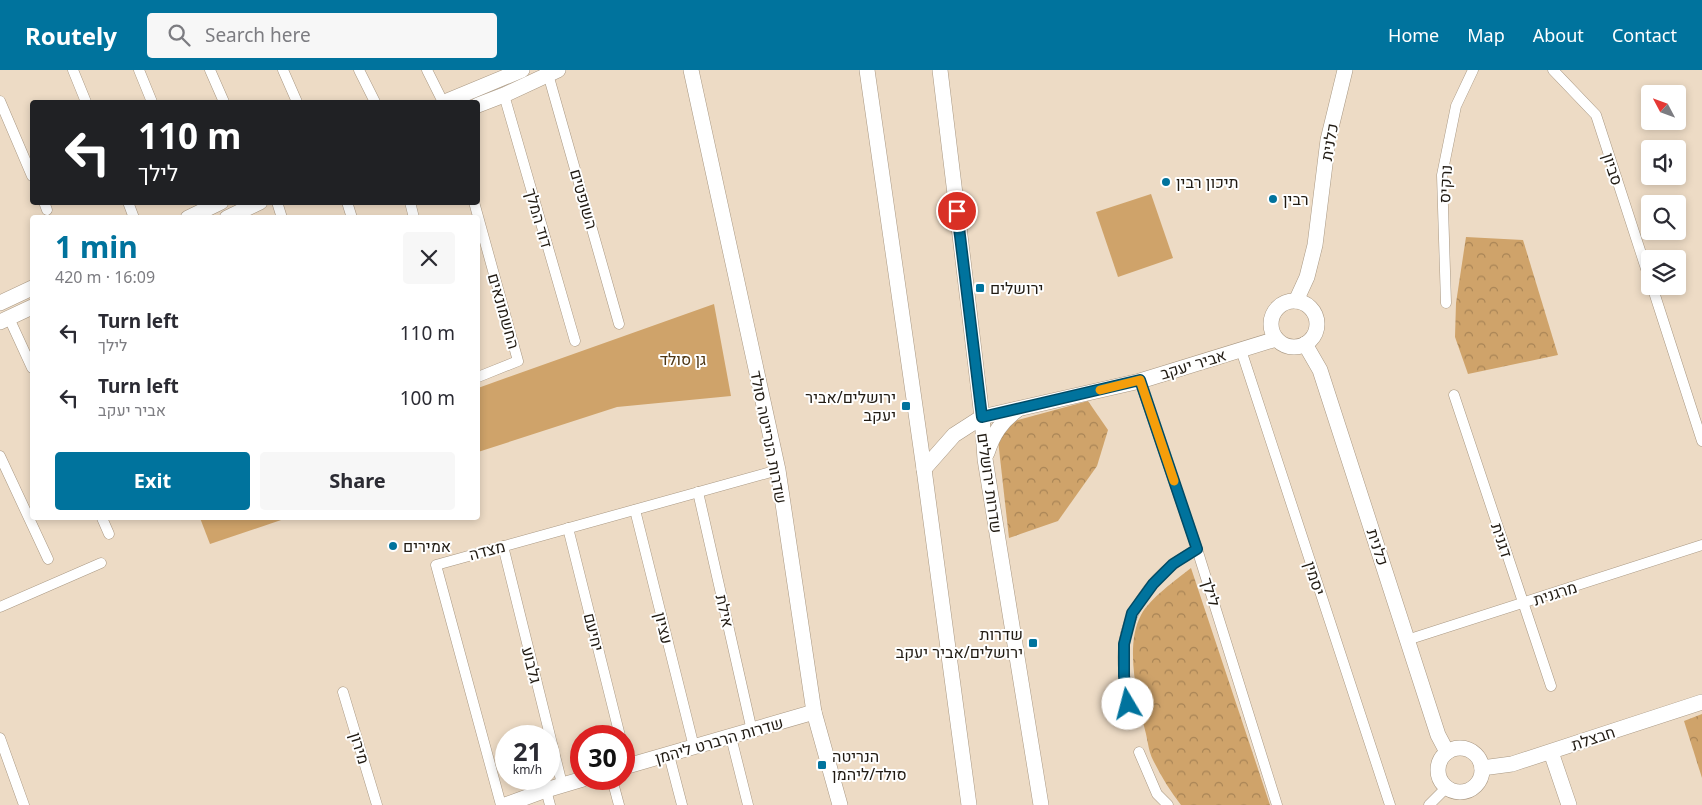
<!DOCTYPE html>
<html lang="en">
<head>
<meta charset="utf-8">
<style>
  body { margin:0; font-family:"Noto Sans",Heebo,sans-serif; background:#f7f7f7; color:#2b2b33; height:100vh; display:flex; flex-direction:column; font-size:19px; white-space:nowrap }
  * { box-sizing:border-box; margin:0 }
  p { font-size:16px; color:#7c7c81 }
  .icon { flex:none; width:28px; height:28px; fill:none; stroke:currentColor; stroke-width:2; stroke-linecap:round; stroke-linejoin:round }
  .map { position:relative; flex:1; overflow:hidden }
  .drawer { position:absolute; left:30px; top:145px; width:450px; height:305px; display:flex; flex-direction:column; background:#fff; border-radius:5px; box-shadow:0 2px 8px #0003 }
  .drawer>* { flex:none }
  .hud { position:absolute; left:30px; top:30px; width:450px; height:105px; border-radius:5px; box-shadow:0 2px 8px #0003; background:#202124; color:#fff; overflow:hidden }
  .needle { width:32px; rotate:311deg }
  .buttons { position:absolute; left:1641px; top:15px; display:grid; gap:10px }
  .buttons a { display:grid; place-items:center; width:45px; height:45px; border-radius:5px; background:#fff; box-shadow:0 2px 8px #0003; font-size:25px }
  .speed { position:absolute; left:495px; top:655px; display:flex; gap:10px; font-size:25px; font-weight:700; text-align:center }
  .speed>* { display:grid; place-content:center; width:65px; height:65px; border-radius:50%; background:#fff; box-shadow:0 2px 8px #0003; line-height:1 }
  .speed small { font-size:12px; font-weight:400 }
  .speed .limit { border:8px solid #d22; background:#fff; color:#111 }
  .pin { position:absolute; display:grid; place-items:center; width:42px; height:42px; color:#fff; margin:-21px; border:2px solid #fff; border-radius:50%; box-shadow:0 1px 5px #0007 }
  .me { position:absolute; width:55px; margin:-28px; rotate:352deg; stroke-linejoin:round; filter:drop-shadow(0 0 4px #0008) }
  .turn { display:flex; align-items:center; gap:18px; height:105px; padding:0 25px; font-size:22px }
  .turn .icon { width:65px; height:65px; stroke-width:2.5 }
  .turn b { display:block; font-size:35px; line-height:42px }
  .round { display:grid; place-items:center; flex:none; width:52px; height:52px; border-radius:5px; background:#f7f7f7 }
  .head { display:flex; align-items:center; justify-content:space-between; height:85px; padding:0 25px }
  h1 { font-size:30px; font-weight:700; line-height:38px; color:#00739d }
  .button { display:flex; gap:10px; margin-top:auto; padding:10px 25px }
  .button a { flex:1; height:58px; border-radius:5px; background:#00739d; color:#fff; font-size:20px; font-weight:700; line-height:58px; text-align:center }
  .button a+a { background:#f7f7f7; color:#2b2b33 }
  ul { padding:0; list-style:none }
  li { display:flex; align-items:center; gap:15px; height:65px; padding:0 25px }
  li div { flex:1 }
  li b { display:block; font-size:19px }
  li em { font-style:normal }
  header { display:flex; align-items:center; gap:30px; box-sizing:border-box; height:70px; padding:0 25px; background:#00739d; color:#fff }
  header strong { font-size:24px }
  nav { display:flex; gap:28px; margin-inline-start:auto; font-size:18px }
  .search { width:350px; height:45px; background:#f7f7f7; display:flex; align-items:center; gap:12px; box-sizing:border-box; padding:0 18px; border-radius:5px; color:#7c7c81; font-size:19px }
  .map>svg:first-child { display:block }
</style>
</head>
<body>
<header>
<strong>Routely</strong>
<div class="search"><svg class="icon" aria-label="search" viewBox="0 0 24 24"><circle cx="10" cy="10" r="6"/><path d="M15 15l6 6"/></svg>Search here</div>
<nav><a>Home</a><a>Map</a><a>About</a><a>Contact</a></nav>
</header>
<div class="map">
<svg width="1702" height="735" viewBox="0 0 1702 735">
  <defs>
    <pattern id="park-crowns" width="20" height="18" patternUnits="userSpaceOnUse" patternTransform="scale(1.25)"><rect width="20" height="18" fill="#cfa36a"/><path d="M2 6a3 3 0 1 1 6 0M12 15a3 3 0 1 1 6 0" fill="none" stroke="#a88456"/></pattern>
  </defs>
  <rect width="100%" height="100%" fill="#eddbc5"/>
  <g fill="url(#park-crowns)">
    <polygon points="1466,167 1523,170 1558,285 1468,304 1455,267 1456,233"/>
    <polygon points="1088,331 1108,360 1097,396 1058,451 1009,468 998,370 1014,351"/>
    <path d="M1191,498L1270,735H1181C1170,721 1161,706 1153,690C1149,682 1148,673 1146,664C1138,631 1124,577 1141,545C1150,528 1176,510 1191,498Z"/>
    <polygon points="1702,644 1702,708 1684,651"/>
  </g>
  <g fill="#cfa36a">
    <polygon points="1151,124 1173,188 1118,207 1096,142"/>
    <polygon points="714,234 731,326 617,337 478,382 478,318"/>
    <polygon points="200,448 287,448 210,474"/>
  </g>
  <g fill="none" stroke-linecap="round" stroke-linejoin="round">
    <g stroke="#a99883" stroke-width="11">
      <g id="street">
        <polyline points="73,0 86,32"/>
        <polyline points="139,0 152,32"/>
        <polyline points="210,0 224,32"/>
        <polyline points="283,0 297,32"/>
        <polyline points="359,0 375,32"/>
        <polyline points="427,0 443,32"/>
        <polyline points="1553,0 1596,45 1650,211"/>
        <polyline points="548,4 619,254"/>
        <polyline points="504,25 575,271"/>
        <polyline points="0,31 32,106"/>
        <polyline points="44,132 47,140"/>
        <polyline points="128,132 134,148"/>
        <polyline points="277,132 282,148"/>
        <polyline points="347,132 352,148"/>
        <polyline points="410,132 414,148"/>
        <polyline points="474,132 518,291 478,307"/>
        <polyline points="1652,216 1702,371"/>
        <polyline points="1446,233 1442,105 1456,36 1473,0"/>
        <polyline points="9,248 32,298"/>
        <polyline points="1241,280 1390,735"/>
        <polyline points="1140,311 1197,479 1277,735"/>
        <polyline points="1454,325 1551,616"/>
        <polyline points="0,386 48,489"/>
        <polyline points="698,422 752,661"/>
        <polyline points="635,440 694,677"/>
        <polyline points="102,448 109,464"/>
        <polyline points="568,458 620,666"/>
        <polyline points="503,476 562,714"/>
        <polyline points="0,537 101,493"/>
        <polyline points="1407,570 1702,475"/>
        <polyline points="343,622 377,735"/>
        <path d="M1130,648C1127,624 1121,599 1124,574C1127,545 1150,511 1174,494C1181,488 1189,484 1197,479"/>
        <polyline points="731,667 748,735"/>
        <polyline points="0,668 24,735"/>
        <polyline points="624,679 628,695"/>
        <polyline points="1139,682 1157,724 1168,735"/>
        <polyline points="669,685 682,735"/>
        <polyline points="612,709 619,735"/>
        <polyline points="546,720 550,735"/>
        <polyline points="501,735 436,495 778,400"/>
        <polyline points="1429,735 1446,718"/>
      </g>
    </g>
    <g stroke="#a99883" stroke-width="16">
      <g id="secondary">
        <polyline points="691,0 778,400 814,642 840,735"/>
        <polyline points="867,0 924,399 969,735"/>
        <polyline points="940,0 982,347 985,389 1041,735"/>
        <polyline points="445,32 522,0"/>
        <polyline points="478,35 504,25 558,0"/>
        <polyline points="188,148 221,132"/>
        <polyline points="227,148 260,132"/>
        <polyline points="1296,231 1307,207 1315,175 1328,70 1345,0"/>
        <circle cx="1294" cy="254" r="23"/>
        <polyline points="0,233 32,218"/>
        <polyline points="0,252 32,237"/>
        <polyline points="1305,274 1320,300 1438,665 1447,682"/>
        <path d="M987,383C993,364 1001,352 1017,340"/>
        <polyline points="924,399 954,365 982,347 1140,311 1276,269"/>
        <circle cx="1460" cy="700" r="22"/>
        <polyline points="1551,682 1569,735"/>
        <polyline points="624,697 814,642"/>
        <polyline points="1482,698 1512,694 1702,632"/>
        <polyline points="505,735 546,720 583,709"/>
      </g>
    </g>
    <use href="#street" stroke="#fff" stroke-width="10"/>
    <use href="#secondary" stroke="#fff" stroke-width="15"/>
  </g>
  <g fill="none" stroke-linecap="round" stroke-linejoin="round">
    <g stroke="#004b66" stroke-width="12">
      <polyline id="route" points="957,141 982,347 1140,310 1197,479 1173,494 1153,514 1132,543 1124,574 1124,606 1128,634"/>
    </g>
    <use href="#route" stroke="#00739d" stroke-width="9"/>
    <polyline stroke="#f59e0b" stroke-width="9" points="1100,320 1140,310 1174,411"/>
  </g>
  <g fill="#00739d" stroke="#fff" stroke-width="2">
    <circle cx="1166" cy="112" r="5"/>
    <circle cx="1273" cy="129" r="5"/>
    <rect x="975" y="213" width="10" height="10" rx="2.5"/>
    <rect x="901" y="331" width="10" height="10" rx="2.5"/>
    <circle cx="393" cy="476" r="5"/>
    <rect x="1028" y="568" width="10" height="10" rx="2.5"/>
    <rect x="817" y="690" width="10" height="10" rx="2.5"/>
  </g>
  <g text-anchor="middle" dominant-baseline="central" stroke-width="4" stroke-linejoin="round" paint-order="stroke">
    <g font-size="16" fill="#211b13" stroke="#fff">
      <text transform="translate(1329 72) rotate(-80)">כלנית</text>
      <text transform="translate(1613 99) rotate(72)">סביון</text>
      <text transform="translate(1445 114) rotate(-87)">נרקיס</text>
      <text transform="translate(584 129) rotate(74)">השופטים</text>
      <text transform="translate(539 148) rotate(74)">דוד המלך</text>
      <text transform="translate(504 241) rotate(74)">החשמונאים</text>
      <text transform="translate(1193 294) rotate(-17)">אביר יעקב</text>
      <text transform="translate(769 367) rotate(79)">שדרות הנרייטה סולד</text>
      <text transform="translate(990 413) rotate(82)">שדרות ירושלים</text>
      <text transform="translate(1502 470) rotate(72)">דגנית</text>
      <text transform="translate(1378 477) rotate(72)">כלנית</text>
      <text transform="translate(487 480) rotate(-15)">מצדה</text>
      <text transform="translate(1315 508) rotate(72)">יסמין</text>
      <text transform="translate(1211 522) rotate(73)">לילך</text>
      <text transform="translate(1555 523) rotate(-18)">מרגנית</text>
      <text transform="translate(725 541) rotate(77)">אילת</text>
      <text transform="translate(664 558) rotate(76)">עציון</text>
      <text transform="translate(594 562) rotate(76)">יחיעם</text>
      <text transform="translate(532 595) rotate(76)">גלבוע</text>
      <text transform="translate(1593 668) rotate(-18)">חבצלת</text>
      <text transform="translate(719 670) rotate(-16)">שדרות הרברט ליהמן</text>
      <text transform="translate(360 678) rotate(73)">מירון</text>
    </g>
    <g font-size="16" fill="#211b13" stroke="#fff" text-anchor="start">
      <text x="1176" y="112">תיכון רבין</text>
      <text x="1283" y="129">רבין</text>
      <text x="990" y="218">ירושלים</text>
      <text x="896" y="327" text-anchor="end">ירושלים/אביר<tspan x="896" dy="18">יעקב</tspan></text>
      <text x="403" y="476">אמירים</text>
      <text x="1023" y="564" text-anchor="end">שדרות<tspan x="1023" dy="18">ירושלים/אביר יעקב</tspan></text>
      <text x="832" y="686">הנריטה<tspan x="832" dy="18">סולד/ליהמן</tspan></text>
    </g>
    <g font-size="16" fill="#4f3613" stroke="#fff">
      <text x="683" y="289">גן סולד</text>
    </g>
  </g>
</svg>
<div class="buttons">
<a><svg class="needle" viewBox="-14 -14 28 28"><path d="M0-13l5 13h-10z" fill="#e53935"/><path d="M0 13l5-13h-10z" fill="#7c7c81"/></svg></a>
<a><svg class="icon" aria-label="sound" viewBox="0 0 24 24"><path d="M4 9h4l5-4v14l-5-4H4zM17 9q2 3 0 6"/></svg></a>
<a><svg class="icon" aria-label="search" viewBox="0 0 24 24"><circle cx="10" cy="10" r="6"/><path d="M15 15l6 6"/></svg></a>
<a><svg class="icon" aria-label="layers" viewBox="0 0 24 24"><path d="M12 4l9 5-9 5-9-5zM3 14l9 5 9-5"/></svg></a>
</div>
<div class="speed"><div>21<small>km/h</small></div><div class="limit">30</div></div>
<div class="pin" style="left:957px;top:141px;background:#d93025"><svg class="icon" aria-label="arrive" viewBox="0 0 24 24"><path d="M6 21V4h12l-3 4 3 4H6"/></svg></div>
<svg class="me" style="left:1128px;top:634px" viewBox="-20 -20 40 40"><circle r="19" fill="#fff"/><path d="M0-13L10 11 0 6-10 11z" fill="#00739d"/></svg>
<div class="hud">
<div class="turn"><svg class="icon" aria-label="left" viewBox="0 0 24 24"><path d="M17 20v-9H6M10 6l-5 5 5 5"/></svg><div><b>110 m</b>לילך</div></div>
</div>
<section class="drawer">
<div class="head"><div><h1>1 min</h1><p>420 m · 16:09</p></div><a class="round"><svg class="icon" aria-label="close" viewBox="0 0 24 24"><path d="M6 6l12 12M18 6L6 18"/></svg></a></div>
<ul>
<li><svg class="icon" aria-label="left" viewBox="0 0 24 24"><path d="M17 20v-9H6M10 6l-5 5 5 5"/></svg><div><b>Turn left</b><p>לילך</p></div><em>110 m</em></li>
<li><svg class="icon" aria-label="left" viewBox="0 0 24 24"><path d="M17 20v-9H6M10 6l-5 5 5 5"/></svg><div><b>Turn left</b><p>אביר יעקב</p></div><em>100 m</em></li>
</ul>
<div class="button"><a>Exit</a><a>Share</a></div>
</section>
</div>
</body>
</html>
